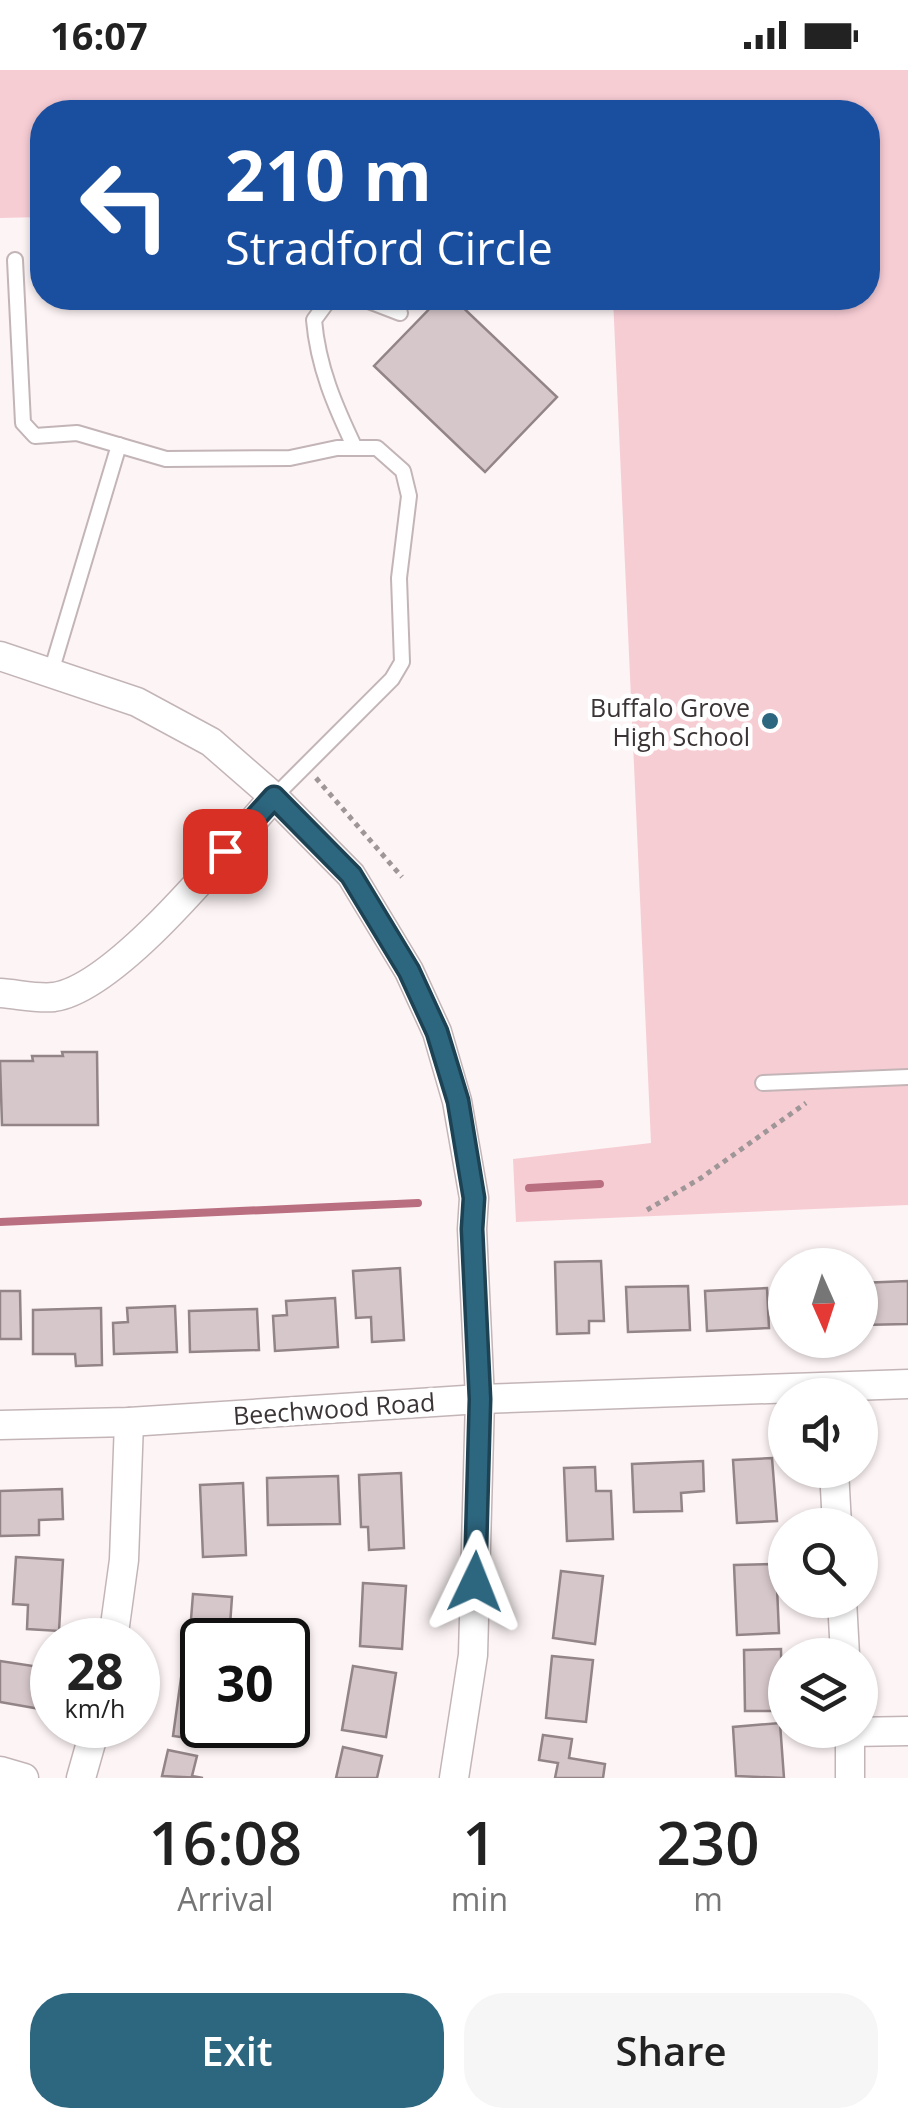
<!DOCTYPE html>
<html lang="en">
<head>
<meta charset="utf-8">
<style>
  body { margin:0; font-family:"Open Sans",sans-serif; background:#f6f6f6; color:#222; height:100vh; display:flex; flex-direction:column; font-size:38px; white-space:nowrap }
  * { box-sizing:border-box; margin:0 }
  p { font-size:32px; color:#767676 }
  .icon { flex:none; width:55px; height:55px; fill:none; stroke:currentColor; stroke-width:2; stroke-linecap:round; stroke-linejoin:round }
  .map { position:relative; height:1708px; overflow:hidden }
  .drawer { display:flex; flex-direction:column; background:#fff; flex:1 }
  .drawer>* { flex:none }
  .top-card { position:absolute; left:30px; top:30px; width:850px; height:210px; border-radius:40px; box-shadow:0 2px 8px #0004; background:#1a4fa0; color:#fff; overflow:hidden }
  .needle { width:65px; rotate:177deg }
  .controls { position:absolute; left:768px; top:1178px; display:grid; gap:20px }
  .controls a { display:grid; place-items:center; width:110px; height:110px; border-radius:50%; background:#fff; box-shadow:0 2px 8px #0004; font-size:50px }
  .speed { position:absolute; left:30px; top:1548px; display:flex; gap:20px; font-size:50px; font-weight:700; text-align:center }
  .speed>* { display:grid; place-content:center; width:130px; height:130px; border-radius:50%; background:#fff; box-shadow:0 2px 8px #0004; line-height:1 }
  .speed small { font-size:25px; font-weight:400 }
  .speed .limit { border:5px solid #111; border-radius:15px; background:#fff; color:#111 }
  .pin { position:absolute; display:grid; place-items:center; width:85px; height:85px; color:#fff; margin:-42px; border-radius:20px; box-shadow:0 5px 15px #0006 }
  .me { position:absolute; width:110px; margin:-55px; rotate:2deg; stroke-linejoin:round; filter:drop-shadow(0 0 8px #0008) }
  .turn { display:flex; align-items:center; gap:35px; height:210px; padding:0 30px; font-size:45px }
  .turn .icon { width:130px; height:130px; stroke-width:2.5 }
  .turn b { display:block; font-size:70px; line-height:85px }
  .eta { display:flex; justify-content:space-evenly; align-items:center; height:170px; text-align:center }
  .eta b { font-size:60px; font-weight:600; line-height:70px }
  .button { display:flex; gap:20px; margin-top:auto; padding:20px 30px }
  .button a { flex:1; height:115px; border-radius:40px; background:#2d667f; color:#fff; font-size:40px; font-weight:600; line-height:115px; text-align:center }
  .button a+a { background:#f6f6f6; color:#222 }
  .status { display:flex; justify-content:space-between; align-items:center; height:70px; padding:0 50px; background:#fff; direction:ltr }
  .status svg { height:28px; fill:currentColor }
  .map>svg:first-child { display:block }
</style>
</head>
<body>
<div class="status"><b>16:07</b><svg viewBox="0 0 49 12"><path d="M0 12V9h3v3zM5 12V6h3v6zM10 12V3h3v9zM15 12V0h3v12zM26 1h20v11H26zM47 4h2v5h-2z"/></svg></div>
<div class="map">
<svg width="908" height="1708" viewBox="0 0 908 1708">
  <rect width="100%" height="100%" fill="#fdf4f5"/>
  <polygon fill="#f7cdd4" points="0,0 908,0 908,1135 516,1152 513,1089 651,1073 613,228 868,228 868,42 42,42 42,147 0,148"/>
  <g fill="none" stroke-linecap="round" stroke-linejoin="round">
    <g stroke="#b96f80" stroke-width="8">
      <polyline points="529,1118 600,1114"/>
      <polyline points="0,1152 418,1133"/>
    </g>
  </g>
  <g fill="#d6c7ca" stroke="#928487" stroke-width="2.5">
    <polygon points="440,228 453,228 557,327 485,402 374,296"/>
    <polygon points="62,982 97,982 98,1055 2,1055 0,991 33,991 32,986 63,986"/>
    <polygon points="601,1191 604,1251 589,1251 589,1263 557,1264 555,1192"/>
    <polygon points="400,1198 404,1270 372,1272 371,1247 356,1248 353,1201"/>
    <polygon points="908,1211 908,1254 861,1255 860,1213"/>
    <polygon points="688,1216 690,1260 628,1262 626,1217"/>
    <polygon points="767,1218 769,1258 707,1261 705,1221"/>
    <polygon points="0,1221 20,1221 21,1269 0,1269"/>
    <polygon points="335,1228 338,1277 275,1281 273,1246 287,1245 286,1231"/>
    <polygon points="175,1236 177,1282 114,1284 113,1253 128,1252 127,1238"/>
    <polygon points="101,1238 102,1295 76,1296 75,1284 33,1284 33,1240"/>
    <polygon points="257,1239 259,1280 190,1282 189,1241"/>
    <polygon points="772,1388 777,1451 737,1453 733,1390"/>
    <polygon points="703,1391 704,1421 681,1423 682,1441 634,1442 632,1394"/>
    <polygon points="595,1397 596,1421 611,1421 613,1469 567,1471 564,1398"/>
    <polygon points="401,1403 404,1478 369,1480 368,1457 361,1457 359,1405"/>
    <polygon points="338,1406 340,1454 268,1455 267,1408"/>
    <polygon points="243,1413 246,1485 203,1487 200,1415"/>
    <polygon points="62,1419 63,1449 39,1450 39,1465 0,1466 0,1421"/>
    <polygon points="16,1487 63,1490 59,1561 27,1559 28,1535 13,1534"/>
    <polygon points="776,1494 779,1563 737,1565 734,1495"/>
    <polygon points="561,1501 603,1506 595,1574 553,1568"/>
    <polygon points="363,1513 406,1516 402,1579 360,1576"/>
    <polygon points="193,1524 232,1527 229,1570 202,1570 202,1588 188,1587"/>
    <polygon points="781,1579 782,1641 745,1641 744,1580"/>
    <polygon points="552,1586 593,1590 586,1652 546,1648"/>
    <polygon points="0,1591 46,1598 40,1639 0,1632"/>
    <polygon points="353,1596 396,1603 386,1667 342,1660"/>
    <polygon points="182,1601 202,1604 202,1670 173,1666"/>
    <polygon points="780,1653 784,1708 736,1706 733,1657"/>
    <polygon points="543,1665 572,1669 569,1688 605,1694 603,1708 555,1708 558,1693 539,1690"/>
    <polygon points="343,1677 382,1686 377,1708 336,1708"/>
    <polygon points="168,1680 197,1686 192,1706 203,1708 162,1706"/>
  </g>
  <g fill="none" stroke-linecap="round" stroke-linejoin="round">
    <g stroke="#c3b5b7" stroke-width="18">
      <g id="lane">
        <polyline points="15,190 23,353 35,366 77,363 166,389 290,388 337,378 377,378 403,401 409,426 399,508 402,592 392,609 274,727"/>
        <path d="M340,228L328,231L314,250C318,297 335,336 355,378"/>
        <polyline points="361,228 400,243"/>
        <polyline points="51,602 119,375"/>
        <polyline points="763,1013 908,1007"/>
      </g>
    </g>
    <g stroke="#c3b5b7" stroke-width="31">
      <g id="street">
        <polyline points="0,586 137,632 211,672 274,727 351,805 409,901 437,962 457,1031 474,1128 472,1159 480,1329 473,1585 454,1708"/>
        <path d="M0,923C17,924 37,929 54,927C118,918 229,777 274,727"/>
        <polyline points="0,1355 129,1352 480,1329 908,1314"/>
        <polyline points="834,1400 837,1455"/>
        <polyline points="842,1530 845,1585"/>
        <polyline points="113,1570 124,1490 129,1352"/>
        <polyline points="850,1660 850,1708"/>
        <polyline points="850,1662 908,1661"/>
        <polyline points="0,1701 24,1708"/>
        <polyline points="81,1708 96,1655"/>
      </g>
    </g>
    <g stroke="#9e9697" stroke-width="5" stroke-dasharray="5 5" stroke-linecap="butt">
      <polyline points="316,708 402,807"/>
      <polyline points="647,1140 701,1108 806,1033"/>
    </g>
    <use href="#lane" stroke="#fff" stroke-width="14"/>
    <use href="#street" stroke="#fff" stroke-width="28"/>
  </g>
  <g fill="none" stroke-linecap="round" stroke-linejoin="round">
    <g stroke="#1d4253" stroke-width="25">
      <polyline id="route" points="225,781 274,727 351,805 409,901 437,962 458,1031 474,1128 472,1159 480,1329 475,1512"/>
    </g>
    <use href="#route" stroke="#2d667f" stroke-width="18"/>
  </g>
  <circle fill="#2d667f" stroke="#fff" stroke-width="4" cx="770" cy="651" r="10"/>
  <g text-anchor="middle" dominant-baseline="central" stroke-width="9" stroke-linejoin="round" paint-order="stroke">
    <g font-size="25" fill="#3a3435" stroke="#fff" text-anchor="end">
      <text x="750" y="637">Buffalo Grove<tspan x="750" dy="29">High School</tspan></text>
    </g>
    <g font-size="25" fill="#3a3435" stroke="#fff">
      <text transform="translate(334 1338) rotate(-4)">Beechwood Road</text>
    </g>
  </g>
</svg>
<div class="controls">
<a><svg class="needle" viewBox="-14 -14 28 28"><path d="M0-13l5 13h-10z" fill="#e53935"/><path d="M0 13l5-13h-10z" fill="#767676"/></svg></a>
<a><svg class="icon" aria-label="sound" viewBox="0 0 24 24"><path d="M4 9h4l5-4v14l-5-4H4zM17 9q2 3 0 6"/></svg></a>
<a><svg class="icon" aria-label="search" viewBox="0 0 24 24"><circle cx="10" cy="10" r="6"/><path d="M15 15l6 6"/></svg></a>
<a><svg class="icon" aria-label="layers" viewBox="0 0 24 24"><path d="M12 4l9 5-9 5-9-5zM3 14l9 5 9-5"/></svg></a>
</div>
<div class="speed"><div>28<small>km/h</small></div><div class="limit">30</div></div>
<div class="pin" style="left:225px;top:781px;background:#d93025"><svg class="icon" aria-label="arrive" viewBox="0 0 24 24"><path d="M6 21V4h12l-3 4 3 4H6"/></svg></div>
<svg class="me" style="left:475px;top:1512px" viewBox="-20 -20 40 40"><path d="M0-17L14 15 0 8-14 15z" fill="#2d667f" stroke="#fff" stroke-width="4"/></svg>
<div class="top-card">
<div class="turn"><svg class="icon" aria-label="left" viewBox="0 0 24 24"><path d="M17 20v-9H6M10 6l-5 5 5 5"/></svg><div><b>210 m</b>Stradford Circle</div></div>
</div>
</div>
<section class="drawer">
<div class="eta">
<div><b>16:08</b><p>Arrival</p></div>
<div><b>1</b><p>min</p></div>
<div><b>230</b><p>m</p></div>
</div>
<div class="button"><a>Exit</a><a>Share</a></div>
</section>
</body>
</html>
